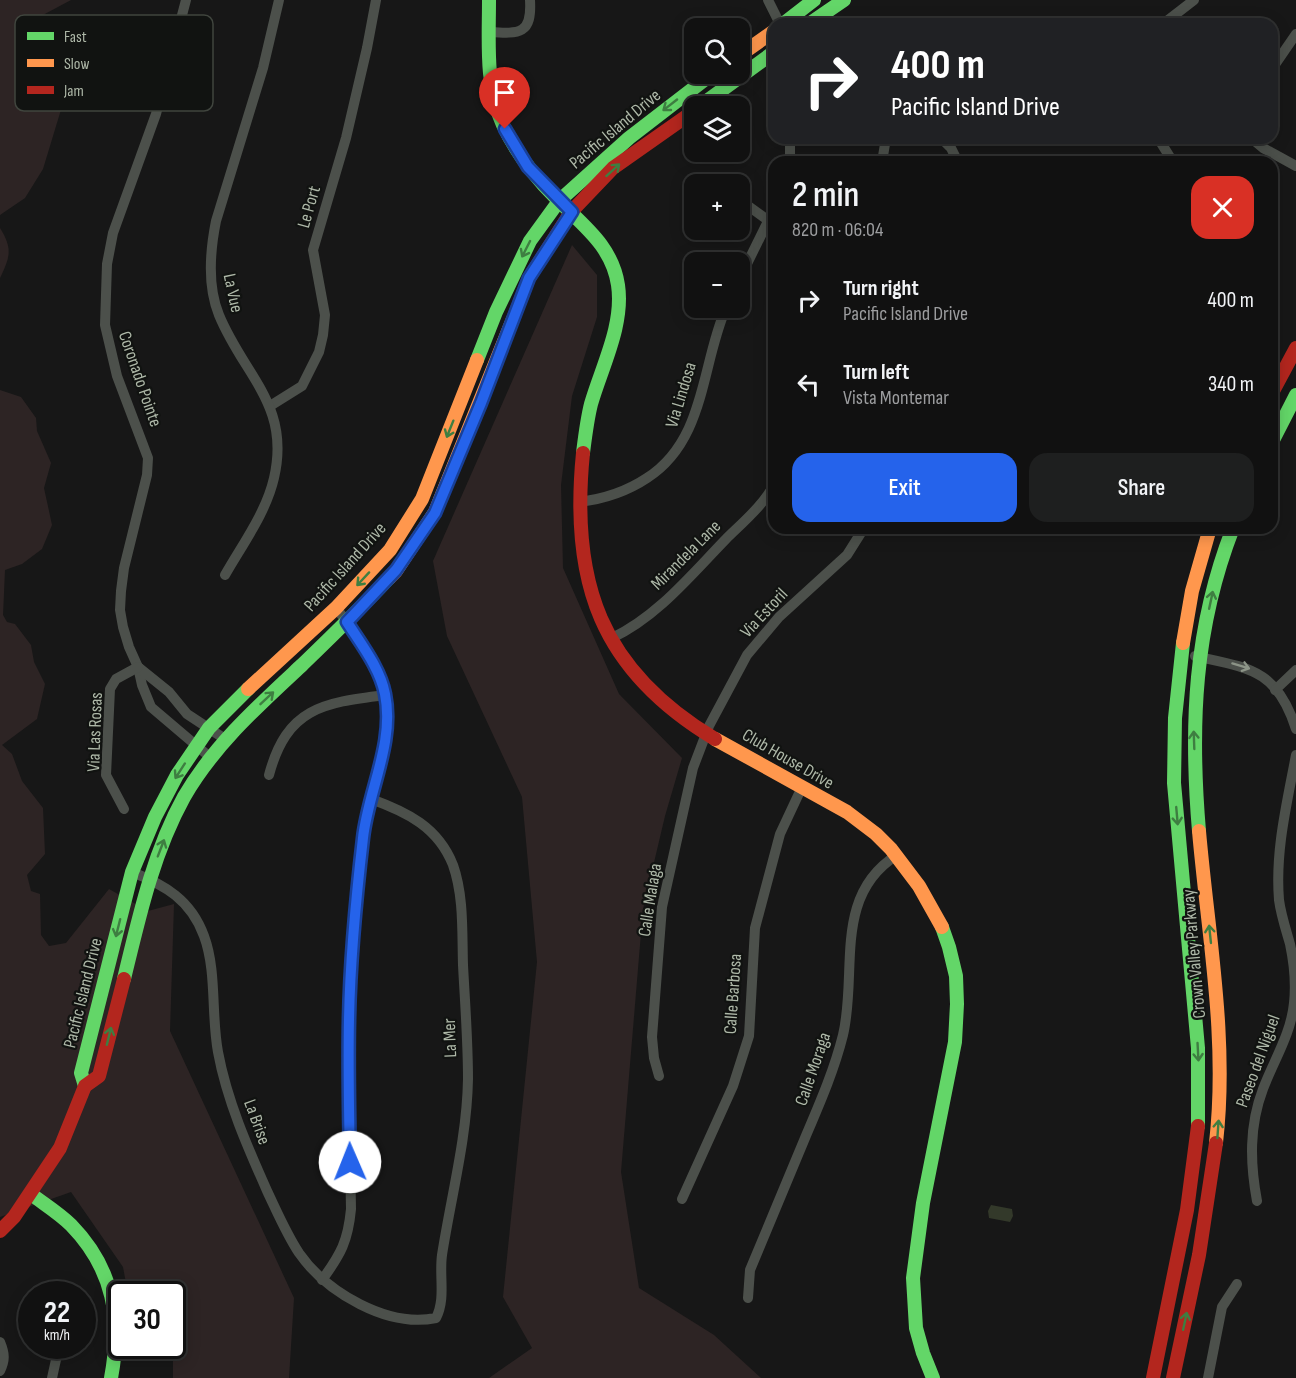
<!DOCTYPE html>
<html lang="en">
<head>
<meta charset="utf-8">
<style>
  body { margin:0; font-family:"Sofia Sans Condensed",sans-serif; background:#1e1f1f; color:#f1f3f6; height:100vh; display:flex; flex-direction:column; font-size:22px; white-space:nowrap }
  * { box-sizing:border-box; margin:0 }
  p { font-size:20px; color:#9c9d9f }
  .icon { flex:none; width:33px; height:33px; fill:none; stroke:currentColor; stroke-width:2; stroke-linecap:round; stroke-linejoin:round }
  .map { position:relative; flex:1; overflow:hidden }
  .side { position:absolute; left:768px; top:156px; width:510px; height:378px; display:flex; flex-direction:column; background:#111; border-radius:18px; box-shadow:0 3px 15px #0003,0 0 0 2px #303131 }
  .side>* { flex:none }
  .guide { position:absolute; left:768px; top:18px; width:510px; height:126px; border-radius:18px; box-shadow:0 3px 15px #0003,0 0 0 2px #303131; background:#202124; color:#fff; overflow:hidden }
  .buttons { position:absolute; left:684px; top:18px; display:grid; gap:12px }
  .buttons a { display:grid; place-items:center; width:66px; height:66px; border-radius:12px; background:#111; box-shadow:0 3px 15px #0003,0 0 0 2px #303131; font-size:30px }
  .speed { position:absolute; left:18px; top:1281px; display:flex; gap:12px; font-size:30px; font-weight:700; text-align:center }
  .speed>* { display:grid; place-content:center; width:78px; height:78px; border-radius:50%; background:#111; box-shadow:0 3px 15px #0003,0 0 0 2px #303131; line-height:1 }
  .speed small { font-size:15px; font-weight:400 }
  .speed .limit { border:3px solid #111; border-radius:9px; background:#fff; color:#111 }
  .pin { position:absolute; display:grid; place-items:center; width:51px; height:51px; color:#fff; margin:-62px -26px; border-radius:50% 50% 50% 0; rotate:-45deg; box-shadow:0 0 6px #0007 }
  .pin .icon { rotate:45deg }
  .me { position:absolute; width:66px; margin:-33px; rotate:359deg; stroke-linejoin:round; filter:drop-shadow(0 0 4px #0008) }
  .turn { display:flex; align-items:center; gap:21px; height:126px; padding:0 24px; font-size:27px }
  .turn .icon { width:78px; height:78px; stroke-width:2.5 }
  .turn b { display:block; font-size:42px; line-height:51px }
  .round { display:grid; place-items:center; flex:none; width:63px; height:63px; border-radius:18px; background:#1e1f1f }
  .headline { display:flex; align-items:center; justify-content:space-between; height:102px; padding:0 24px }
  h1 { font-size:36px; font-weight:600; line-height:45px }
  .button { display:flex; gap:12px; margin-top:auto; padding:12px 24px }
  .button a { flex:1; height:69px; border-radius:18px; background:#2563eb; color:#fff; font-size:24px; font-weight:600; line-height:69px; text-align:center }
  .button a+a { background:#1e1f1f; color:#f1f3f6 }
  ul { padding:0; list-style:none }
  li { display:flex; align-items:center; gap:18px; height:84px; padding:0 24px }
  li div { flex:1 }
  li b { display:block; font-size:22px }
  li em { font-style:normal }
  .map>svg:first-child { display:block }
</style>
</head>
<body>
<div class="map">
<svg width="1296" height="1378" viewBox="0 0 1296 1378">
  <rect width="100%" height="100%" fill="#171717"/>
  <g fill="#2d2424">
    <polygon points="0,0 71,0 41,16 44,31 54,45 52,80 63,103 43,169 25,198 0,215"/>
    <path d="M0,228C13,249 10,257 0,278Z"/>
    <polygon points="572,245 597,275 597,317 572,396 561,485 563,568 619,694 682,758 665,816 643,909 621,1172 639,1288 714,1335 761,1378 489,1378 532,1348 503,1297 537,962 522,797 447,636 433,561"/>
    <polygon points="0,390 21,397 36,418 37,431 51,463 44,488 52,525 42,549 22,564 5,570 3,615 7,622 15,624 31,645 34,662 45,684 37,719 2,745 12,754 22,781 43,808 45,854 27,875 31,891 40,894 41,935 49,946 66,943 109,889 148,911 174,904 170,1031 294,1298 289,1378 173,1378 173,1359 136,1349 136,1346 172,1346 172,1294 128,1294 123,1267 71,1192 0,1217"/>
  </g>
  <polygon fill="#33392a" points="991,1205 1012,1209 1013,1216 1010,1222 989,1218 988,1211"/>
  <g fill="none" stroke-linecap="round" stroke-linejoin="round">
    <g stroke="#4c504b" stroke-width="10">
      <polyline points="186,0 156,114 113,233 107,264 105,325 117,376 148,458 147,475 124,568 121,591 120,610 123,627 129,647 138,667 142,685 151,707 211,758"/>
      <polyline points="768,0 780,24"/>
      <polyline points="1163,24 1194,0"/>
      <path d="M490,32C520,34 532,34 530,0"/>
      <polyline points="1272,69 1296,34"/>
      <polyline points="790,138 790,162"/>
      <polyline points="941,138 951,148 958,162"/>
      <polyline points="1158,138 1173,162"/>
      <polyline points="1251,138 1263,148 1296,166"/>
      <polyline points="882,162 886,138"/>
      <polyline points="740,200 769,221"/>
      <polyline points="740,278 774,209"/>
      <polyline points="270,406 302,386 319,352 323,335 325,315 313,250 346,138 367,48 376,0"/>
      <path d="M579,502C604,499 626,492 647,478C706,440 701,365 726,308"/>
      <path d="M225,575C242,545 266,513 274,478C291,405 244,376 219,315C207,286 210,251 216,221L263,68L279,0"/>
      <path d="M612,638C657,617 691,575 726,539C740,525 766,503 774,484"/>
      <path d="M1195,656C1249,668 1277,669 1296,729"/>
      <polyline points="138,667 169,692 187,714 225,739"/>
      <polyline points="1275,690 1296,670"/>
      <path d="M269,775C287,708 322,703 385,695"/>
      <polyline points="124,809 106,775 110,689 116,679 138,667"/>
      <path d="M132,872C165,885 191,900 204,936C217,971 211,1015 218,1052C227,1101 248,1148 268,1193C278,1214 287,1235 299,1253C327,1293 388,1328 436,1318C446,1299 439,1276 442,1255C451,1197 467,1138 468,1079C468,1041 465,1003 463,965C462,933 464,896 453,865C438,827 407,812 371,799"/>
      <polyline points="659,1076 654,1058 652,1037 662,907 693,768 709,726 747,655 779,617 847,555 864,528"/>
      <polyline points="682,1199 733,1086 749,1036 755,928 780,834 802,787"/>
      <path d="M1257,1201C1250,1163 1249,1126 1263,1089C1274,1060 1291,1034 1294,1003C1296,984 1294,963 1290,944C1286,930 1281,915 1279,900C1275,851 1287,803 1296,755"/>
      <path d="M322,1280C341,1254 348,1241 351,1209C350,1146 347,1082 349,1019C351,964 356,910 361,856C366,807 394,741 385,695C380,667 354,630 336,608"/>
      <polyline points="44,1292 45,1294"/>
      <path d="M748,1298L750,1270C768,1226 787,1182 805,1138C819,1105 834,1071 843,1035C858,972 832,896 897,855"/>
      <path d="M0,1342C5,1354 5,1360 0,1371"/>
      <polyline points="52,1378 59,1346"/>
      <polyline points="1208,1378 1222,1307 1237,1284"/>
    </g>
    <g stroke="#63d668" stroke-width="14">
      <path d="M489,0C489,43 485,85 503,125C516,153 535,177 556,198C582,225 612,245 618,285C624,325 602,366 591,404C587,420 585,437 583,453"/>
      <polyline points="783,24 814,0"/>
      <polyline points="809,24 844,0"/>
      <polyline points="700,106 774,52"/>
      <polyline points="477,360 496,312 530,241 559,201 629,138 712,74"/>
      <polyline points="1272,442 1296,395"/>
      <polyline points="1183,643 1175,718 1174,783 1198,1048 1198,1126"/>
      <path d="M1199,831C1190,725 1194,628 1233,528"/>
      <path d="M124,979C139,917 153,853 184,797C214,745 259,705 302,665C332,636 361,608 389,578"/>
      <polyline points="85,1086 81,1073 132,872 155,817 177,775 209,728 248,689"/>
      <path d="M31,1194C44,1204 59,1213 71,1225C114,1269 122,1320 111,1378"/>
      <polyline points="933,1378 923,1353 916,1328 913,1278 923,1203 955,1042 957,1004 956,976 949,947 942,927"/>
    </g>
    <g stroke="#ff974d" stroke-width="14">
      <polyline points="740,55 774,31"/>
      <polyline points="389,578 396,571 435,512 513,319"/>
      <polyline points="1183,643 1192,591 1210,528"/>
      <polyline points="248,689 336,608 390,550 422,499 477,360"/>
      <polyline points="715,739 847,812 876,834 891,849 919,886 942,927"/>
      <path d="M1199,831C1208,935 1228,1038 1216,1143"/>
    </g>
    <g stroke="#b3261e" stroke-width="14">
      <polyline points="513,319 529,278 571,212 613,168 694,111"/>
      <polyline points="1272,393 1296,348"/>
      <path d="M583,453C570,582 600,670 715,739"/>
      <polyline points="0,1231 14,1217 60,1148 85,1086 99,1076 124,979"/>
      <polyline points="1153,1378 1187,1210 1198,1126"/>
      <polyline points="1173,1378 1199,1255 1216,1143"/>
    </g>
  </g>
  <defs><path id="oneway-shaft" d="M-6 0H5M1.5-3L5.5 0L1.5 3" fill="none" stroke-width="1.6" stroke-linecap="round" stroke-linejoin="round" transform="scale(1.5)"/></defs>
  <g stroke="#3e7e41">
    <use href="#oneway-shaft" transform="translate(670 105) rotate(142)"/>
    <use href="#oneway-shaft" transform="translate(613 170) rotate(-42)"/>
    <use href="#oneway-shaft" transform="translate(526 249) rotate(117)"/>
    <use href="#oneway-shaft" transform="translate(450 429) rotate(112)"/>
    <use href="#oneway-shaft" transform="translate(363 579) rotate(133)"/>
    <use href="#oneway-shaft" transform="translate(1211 600) rotate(-78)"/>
    <use href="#oneway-shaft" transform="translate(267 698) rotate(-43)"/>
    <use href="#oneway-shaft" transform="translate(1194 740) rotate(-92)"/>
    <use href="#oneway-shaft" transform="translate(180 771) rotate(123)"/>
    <use href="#oneway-shaft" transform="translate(1177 816) rotate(85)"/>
    <use href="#oneway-shaft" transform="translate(161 848) rotate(-69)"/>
    <use href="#oneway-shaft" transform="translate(118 928) rotate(104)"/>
    <use href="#oneway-shaft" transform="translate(1210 934) rotate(-96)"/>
    <use href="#oneway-shaft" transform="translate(109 1036) rotate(-76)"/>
    <use href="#oneway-shaft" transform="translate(1198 1052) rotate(87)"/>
    <use href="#oneway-shaft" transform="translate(1218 1129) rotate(-86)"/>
    <use href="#oneway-shaft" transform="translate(1185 1321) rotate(-78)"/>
  </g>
  <use stroke="#8c9487" href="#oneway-shaft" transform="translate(1241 666) rotate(17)"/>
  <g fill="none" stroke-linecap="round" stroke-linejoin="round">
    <g stroke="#184099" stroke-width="15">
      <path id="route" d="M350,1162C349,1115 348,1068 349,1020C350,960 356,898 363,838C368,791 395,743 385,694C380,668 361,644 347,622L396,570L435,513L481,403L529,278L572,212L528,167L505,129"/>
    </g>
    <use href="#route" stroke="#2563eb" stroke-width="10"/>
  </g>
  <g text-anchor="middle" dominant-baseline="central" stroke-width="4.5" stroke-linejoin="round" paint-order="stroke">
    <g font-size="18" fill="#aeb8a8" stroke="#111311">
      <text transform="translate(615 129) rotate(-40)">Pacific Island Drive</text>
      <text transform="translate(309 207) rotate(-74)">Le Port</text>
      <text transform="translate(233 293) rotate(78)">La Vue</text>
      <text transform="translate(140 379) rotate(71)">Coronado Pointe</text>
      <text transform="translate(681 395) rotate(-73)">Via Lindosa</text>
      <text transform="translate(686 555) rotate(-45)">Mirandela Lane</text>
      <text transform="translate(345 567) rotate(-48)">Pacific Island Drive</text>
      <text transform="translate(764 613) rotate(-47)">Via Estoril</text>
      <text transform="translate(95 732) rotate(-88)">Via Las Rosas</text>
      <text transform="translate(788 759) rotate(30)">Club House Drive</text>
      <text transform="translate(650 900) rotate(-81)">Calle Malaga</text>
      <text transform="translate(1194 954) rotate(-95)">Crown Valley Parkway</text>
      <text transform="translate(83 993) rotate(-76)">Pacific Island Drive</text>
      <text transform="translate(733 994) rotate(-86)">Calle Barbosa</text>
      <text transform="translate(450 1038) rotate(-92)">La Mer</text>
      <text transform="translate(1258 1061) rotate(-70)">Paseo del Niguel</text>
      <text transform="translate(813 1069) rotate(-71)">Calle Moraga</text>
      <text transform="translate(257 1122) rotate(70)">La Brise</text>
    </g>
  </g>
  <rect x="15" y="15" width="198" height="96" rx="9" fill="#111311" stroke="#40453e" stroke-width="1.5"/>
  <rect x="27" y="32" width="27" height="8" fill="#63d668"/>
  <rect x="27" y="59" width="27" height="8" fill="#ff974d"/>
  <rect x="27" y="86" width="27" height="8" fill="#b3261e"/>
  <g font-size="16" fill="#aeb8a8">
    <text x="64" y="42">Fast</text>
    <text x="64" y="69">Slow</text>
    <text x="64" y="96">Jam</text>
  </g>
</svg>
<div class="buttons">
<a><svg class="icon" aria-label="search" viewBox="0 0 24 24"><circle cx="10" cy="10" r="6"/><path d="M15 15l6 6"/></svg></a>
<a><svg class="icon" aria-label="layers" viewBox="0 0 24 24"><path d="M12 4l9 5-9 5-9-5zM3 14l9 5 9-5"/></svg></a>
<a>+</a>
<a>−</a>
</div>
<div class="speed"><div>22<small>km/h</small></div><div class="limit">30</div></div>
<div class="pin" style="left:505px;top:129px;background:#d93025"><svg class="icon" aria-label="arrive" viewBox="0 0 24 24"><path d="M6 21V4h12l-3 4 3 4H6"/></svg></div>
<svg class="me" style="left:350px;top:1162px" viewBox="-20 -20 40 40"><circle r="19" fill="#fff"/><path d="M0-13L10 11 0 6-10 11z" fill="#2563eb"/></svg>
<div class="guide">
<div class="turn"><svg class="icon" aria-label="right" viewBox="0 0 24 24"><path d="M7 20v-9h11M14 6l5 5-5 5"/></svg><div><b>400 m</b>Pacific Island Drive</div></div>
</div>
<section class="side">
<div class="headline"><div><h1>2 min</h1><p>820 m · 06:04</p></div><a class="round" style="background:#d93025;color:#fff"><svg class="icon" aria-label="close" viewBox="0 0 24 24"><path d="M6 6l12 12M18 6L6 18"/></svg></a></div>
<ul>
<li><svg class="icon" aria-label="right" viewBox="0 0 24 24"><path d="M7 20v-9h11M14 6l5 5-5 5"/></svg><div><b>Turn right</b><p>Pacific Island Drive</p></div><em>400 m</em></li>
<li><svg class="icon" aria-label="left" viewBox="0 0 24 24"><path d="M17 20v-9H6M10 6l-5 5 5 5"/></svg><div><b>Turn left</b><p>Vista Montemar</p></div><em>340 m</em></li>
</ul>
<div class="button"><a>Exit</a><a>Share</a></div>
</section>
</div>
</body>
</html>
